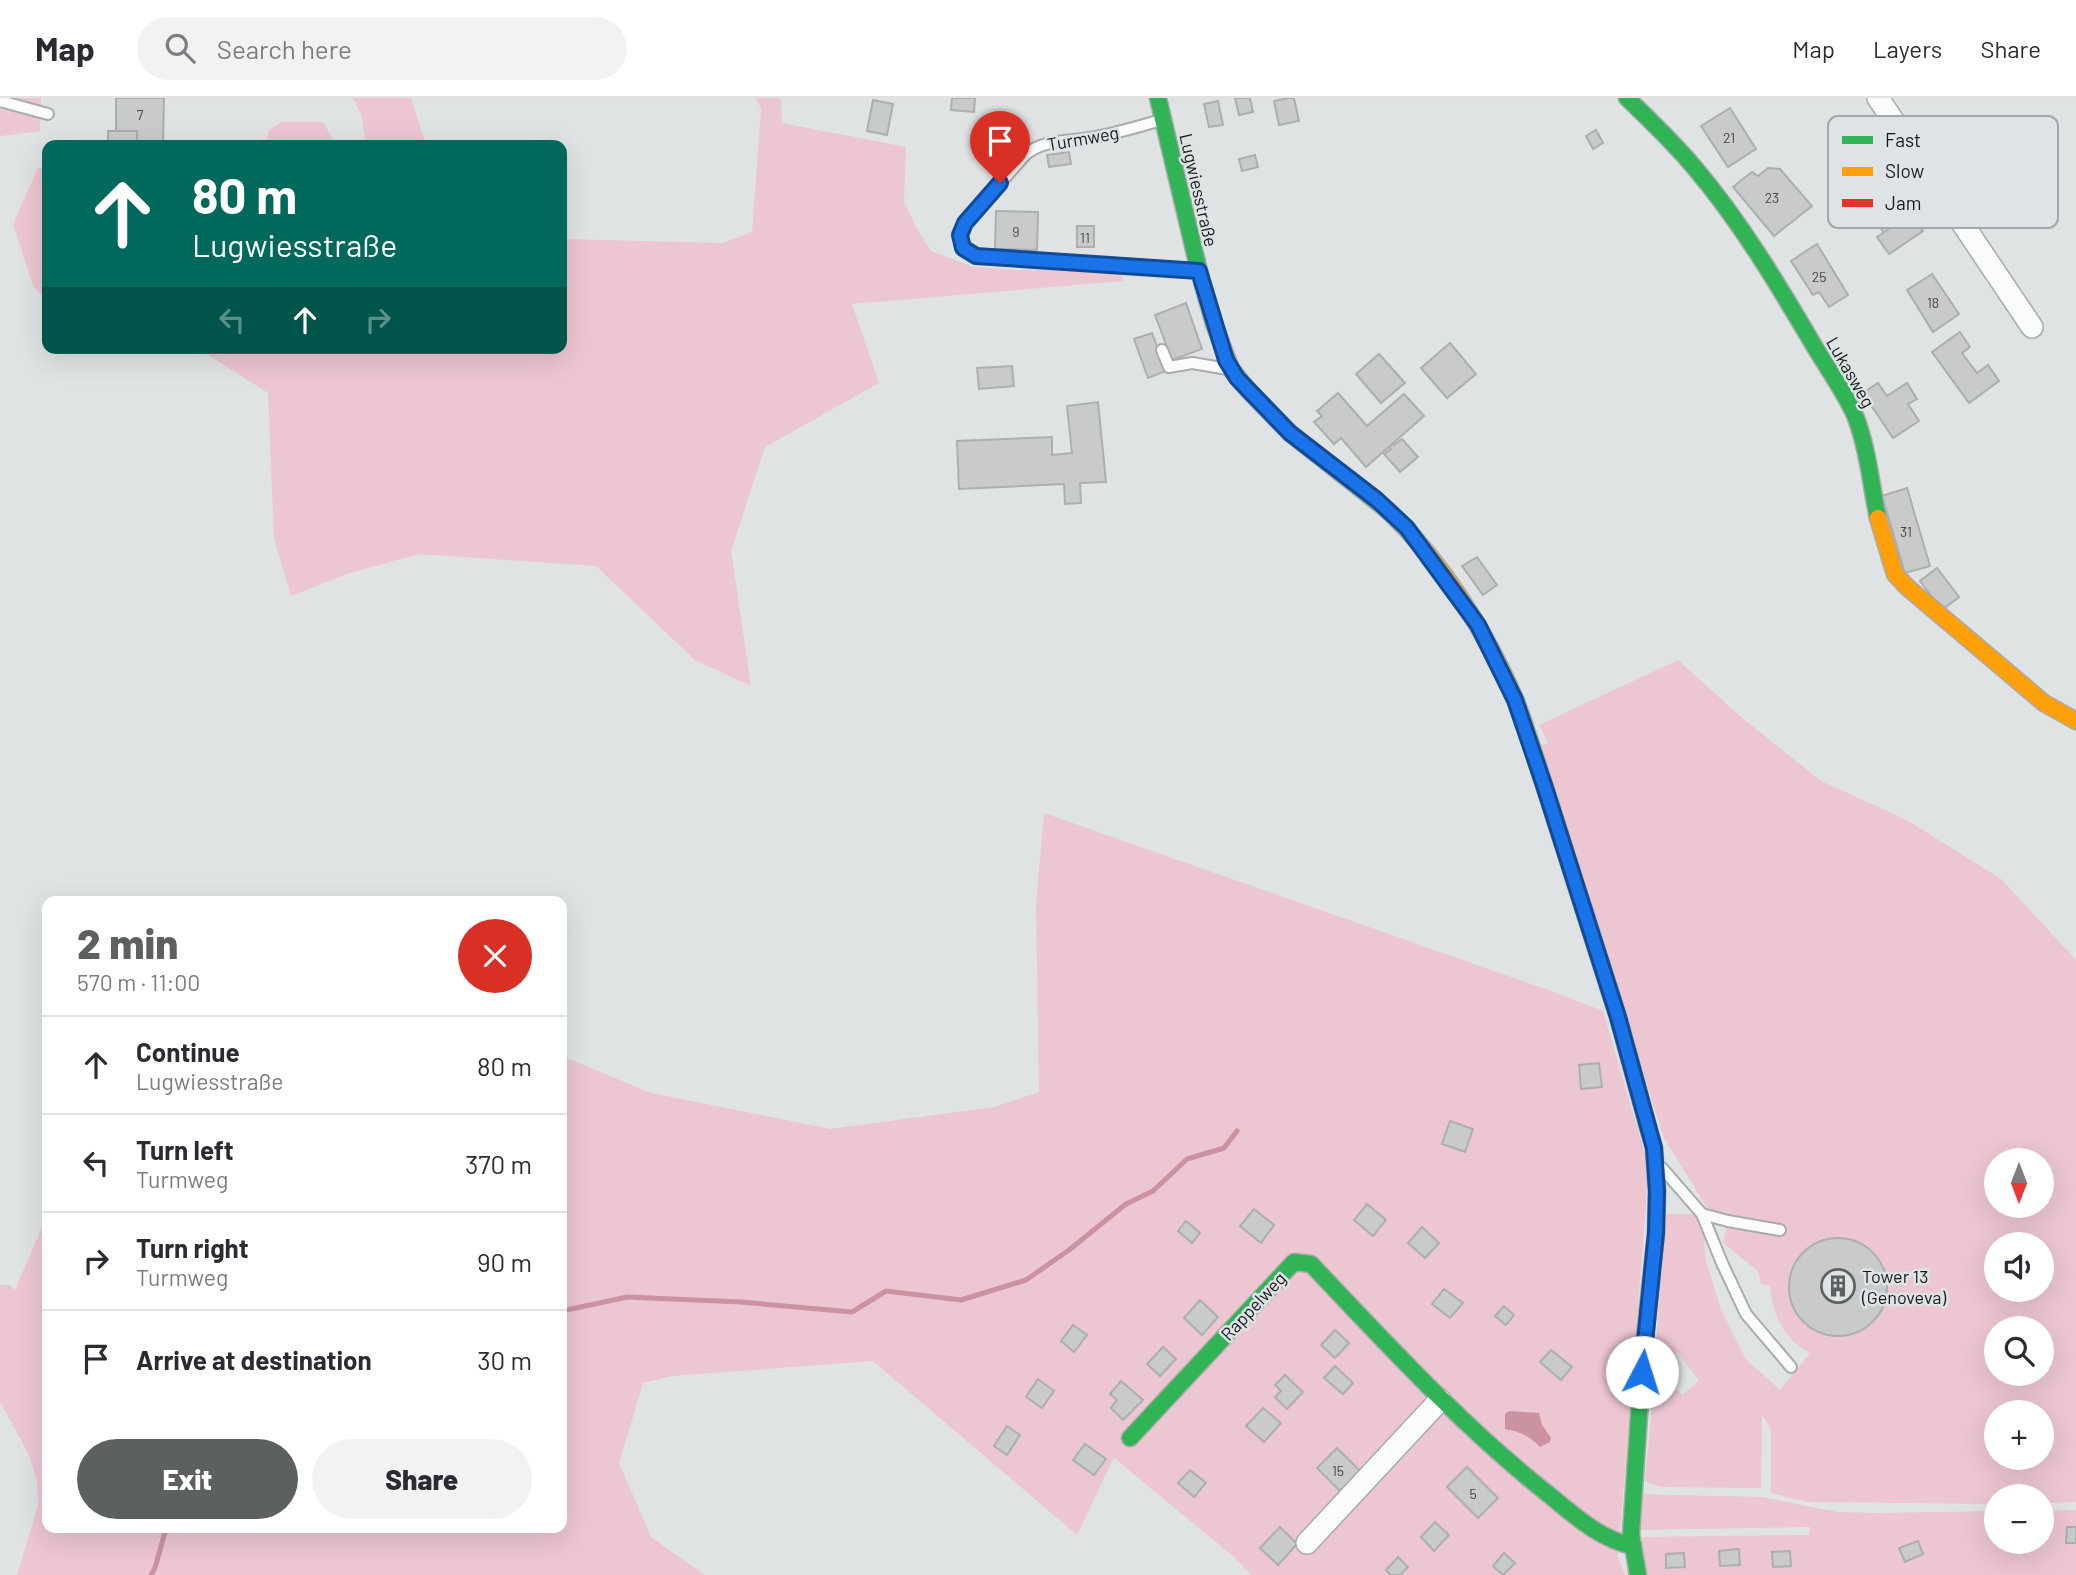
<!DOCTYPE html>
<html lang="en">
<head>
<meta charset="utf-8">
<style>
  body { margin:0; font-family:Barlow,sans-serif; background:#f2f2f3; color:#2b2b33; height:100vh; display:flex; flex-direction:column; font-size:26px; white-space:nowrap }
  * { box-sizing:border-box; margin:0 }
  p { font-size:23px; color:#7c7c81 }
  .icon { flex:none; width:38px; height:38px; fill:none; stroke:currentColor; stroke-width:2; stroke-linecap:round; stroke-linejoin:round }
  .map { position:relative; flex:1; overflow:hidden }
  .drawer { position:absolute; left:42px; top:798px; width:525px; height:637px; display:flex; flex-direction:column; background:#fff; border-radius:14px; box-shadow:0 7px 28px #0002 }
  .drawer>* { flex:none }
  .hud { position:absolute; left:42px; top:42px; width:525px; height:214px; border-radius:14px; box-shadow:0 7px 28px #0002; background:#00695c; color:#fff; overflow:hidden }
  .needle { width:46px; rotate:180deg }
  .fabs { position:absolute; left:1984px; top:1050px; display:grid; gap:14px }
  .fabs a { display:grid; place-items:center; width:70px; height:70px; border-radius:50%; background:#fff; box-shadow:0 7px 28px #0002; font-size:35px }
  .pin { position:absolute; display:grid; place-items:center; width:60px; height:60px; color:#fff; margin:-72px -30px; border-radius:50% 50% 50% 0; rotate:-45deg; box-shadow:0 0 7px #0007 }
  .pin .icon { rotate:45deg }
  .me { position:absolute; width:77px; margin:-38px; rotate:5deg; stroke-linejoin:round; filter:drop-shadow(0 0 5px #0008) }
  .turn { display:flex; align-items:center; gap:24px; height:147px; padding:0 35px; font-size:32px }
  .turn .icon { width:91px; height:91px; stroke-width:2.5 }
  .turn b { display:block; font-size:49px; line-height:60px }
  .lanes { display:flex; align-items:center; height:66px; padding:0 35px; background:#0003; justify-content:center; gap:35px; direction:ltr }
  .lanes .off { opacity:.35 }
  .round { display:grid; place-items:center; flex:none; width:74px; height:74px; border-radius:37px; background:#f2f2f3 }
  .summary { display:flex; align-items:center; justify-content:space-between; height:119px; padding:0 35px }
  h1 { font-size:42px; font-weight:800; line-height:52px; color:#5d6061 }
  .action { display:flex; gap:14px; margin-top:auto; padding:14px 35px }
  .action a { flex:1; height:80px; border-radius:42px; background:#5d6061; color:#fff; font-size:28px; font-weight:800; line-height:80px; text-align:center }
  .action a+a { background:#f2f2f3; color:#2b2b33 }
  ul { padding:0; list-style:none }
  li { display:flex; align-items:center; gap:21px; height:98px; padding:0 35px; border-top:2px solid #e1e1e2 }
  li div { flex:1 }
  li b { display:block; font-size:26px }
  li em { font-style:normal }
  header { display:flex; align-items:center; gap:42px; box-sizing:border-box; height:98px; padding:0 35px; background:#fff; border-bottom:2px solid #e1e1e2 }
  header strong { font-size:33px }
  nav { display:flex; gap:38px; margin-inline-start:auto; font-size:24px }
  .search { width:490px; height:63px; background:#f2f2f3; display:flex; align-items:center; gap:18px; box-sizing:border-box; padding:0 24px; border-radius:38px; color:#7c7c81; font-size:26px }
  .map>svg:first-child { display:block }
</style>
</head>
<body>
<header>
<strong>Map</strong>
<div class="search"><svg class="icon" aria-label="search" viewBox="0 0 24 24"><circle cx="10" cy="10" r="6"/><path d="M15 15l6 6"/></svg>Search here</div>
<nav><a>Map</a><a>Layers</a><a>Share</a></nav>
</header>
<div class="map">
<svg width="2076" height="1477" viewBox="0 0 2076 1477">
  <rect width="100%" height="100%" fill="#e0e3e4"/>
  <g fill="#ecc6d0" fill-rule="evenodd">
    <polygon points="0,0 41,0 40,33 0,38"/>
    <polygon points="353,0 411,0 426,47 266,47 269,32 282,24 323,24 334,43 365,42 362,18"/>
    <polygon points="756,0 781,0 782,25 906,49 904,104 917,131 931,153 974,169 1017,172 1120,172 1123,183 852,206 879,285 765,349 731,453 751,588 695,562 596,468 419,456 347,476 291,498 274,441 268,295 202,253 194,250 562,250 562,141 723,145 752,134 761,11"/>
    <polygon points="38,70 47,70 47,203 33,188 13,126"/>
    <path d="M1678,562L1741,619L1821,683L1907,722L2001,781L2076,862V1404L2042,1405V1398H1997V1406L1808,1404L1771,1395V1332L1762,1316L1761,1390L1660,1389L1645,1383L1656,1266L1682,1297L1699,1283L1678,1254L1667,1261L1656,1251L1663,1116H1702L1708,1111L1664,1040L1537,649L1548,645L1539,627ZM1997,1062H2042V1108H1997ZM1702,1116L1728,1123L1723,1145L1758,1173L1761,1186L1770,1188C1773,1218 1783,1240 1810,1255L1780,1292L1745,1260L1721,1212L1706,1163ZM1997,1146H2042V1192H1997ZM1997,1230H2042V1276H1997ZM1997,1314H2042V1360H1997Z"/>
    <polygon points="1044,715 1554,894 1603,913 1649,1070 1618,1459 1625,1477 1251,1477 1233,1458 1114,1360 1077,1437 873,1263 672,1278 643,1285 619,1365 651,1439 705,1477 17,1477 38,1407 37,1383 29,1357 0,1304 0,1187 9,1187 15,1192 47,1117 47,1430 562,1430 562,958 651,995 830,1031 994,1009 1039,994 1036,806"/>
    <polygon points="1633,1396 1762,1399 1837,1414 1877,1415 1997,1413 1997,1444 2042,1444 2042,1413 2076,1412 2076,1477 1643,1477 1642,1439 1809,1437 1810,1429 1637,1432"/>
  </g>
  <path fill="#cb92a2" d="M1509,1313L1539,1315L1542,1327L1551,1340L1550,1344L1540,1349C1529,1338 1521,1334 1505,1331V1316Z"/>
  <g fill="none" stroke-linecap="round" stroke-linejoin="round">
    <g stroke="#cb92a2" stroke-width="5">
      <polyline points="562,1213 627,1199 741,1204 852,1214 886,1193 961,1202 1026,1182 1069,1152 1126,1106 1153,1093 1187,1061 1224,1050 1237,1033"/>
      <polyline points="151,1477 155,1470 165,1434 168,1430"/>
    </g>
  </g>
  <g fill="#c8cacb" stroke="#acafb0" stroke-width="2">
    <polygon points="116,0 164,0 163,47 137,47 137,33 116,33"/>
    <polygon points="952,0 975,0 974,14 951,12"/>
    <polygon points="1235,0 1250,0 1253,14 1239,17"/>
    <polygon points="1288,0 1294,0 1299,23 1279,27 1274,3"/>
    <polygon points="873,2 893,6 887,37 867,33"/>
    <polygon points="1218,3 1223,27 1209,29 1204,6"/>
    <polygon points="1730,10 1756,51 1728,69 1701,28"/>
    <polygon points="1596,32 1603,45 1593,51 1586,38"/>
    <rect x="108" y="33" width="29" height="14"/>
    <polygon points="1069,54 1071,66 1049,69 1047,57"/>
    <polygon points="1255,57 1258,69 1242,73 1239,61"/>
    <polygon points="1768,70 1780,71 1812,108 1774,138 1733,89 1752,74 1758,78"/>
    <polygon points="1895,111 1903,122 1884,135 1876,124"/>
    <polygon points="996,113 1038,114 1037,152 995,151"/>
    <polygon points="1911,116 1923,133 1889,156 1877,139"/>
    <rect x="1077" y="128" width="17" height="21"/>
    <polygon points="1817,146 1848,197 1829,209 1819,194 1813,197 1791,163"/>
    <polygon points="1932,176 1959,216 1933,234 1907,192"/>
    <polygon points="1186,205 1202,251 1172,262 1155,217"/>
    <polygon points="1960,234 1970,249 1962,255 1977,275 1988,267 1999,283 1969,305 1932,254"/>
    <polygon points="1152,235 1166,273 1148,280 1134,241"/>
    <polygon points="1450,245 1476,276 1447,300 1421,270"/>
    <polygon points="1379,256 1405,285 1381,305 1356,276"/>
    <polygon points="1012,268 1014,288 979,291 977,270"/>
    <polygon points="1878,285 1887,298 1907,285 1917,301 1908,306 1919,323 1893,340 1863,295"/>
    <polygon points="1338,295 1367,328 1404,296 1424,318 1366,369 1341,340 1334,346 1314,324 1322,318 1317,313"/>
    <polygon points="1098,304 1106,384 1080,385 1081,405 1065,406 1064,386 959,391 957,343 1052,339 1052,357 1072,355 1067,308"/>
    <polygon points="1402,341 1418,359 1400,374 1384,356 1391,351 1389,349 1393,346 1394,347"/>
    <polygon points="1907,390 1930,468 1905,475 1882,398"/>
    <polygon points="1477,459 1497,487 1483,497 1462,468"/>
    <polygon points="1937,470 1959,499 1942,512 1920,483"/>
    <polygon points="1599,965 1602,989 1581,991 1579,967"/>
    <polygon points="1450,1023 1473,1031 1465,1054 1442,1046"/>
    <polygon points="1367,1106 1386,1122 1373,1138 1354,1122"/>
    <polygon points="1254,1111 1274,1127 1261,1145 1240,1128"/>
    <polygon points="1186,1123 1200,1135 1192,1145 1178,1133"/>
    <polygon points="1422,1129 1439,1145 1425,1160 1408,1145"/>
    <circle cx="1838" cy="1189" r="49"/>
    <polygon points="1444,1191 1463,1205 1450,1220 1432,1206"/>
    <polygon points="1200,1202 1218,1219 1202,1237 1184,1220"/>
    <polygon points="1504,1208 1514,1217 1506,1227 1495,1218"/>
    <polygon points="1073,1227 1087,1237 1074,1254 1061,1243"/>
    <polygon points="1335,1232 1349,1245 1335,1260 1321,1247"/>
    <polygon points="1163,1249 1176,1261 1160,1278 1147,1266"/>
    <polygon points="1551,1252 1572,1269 1561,1282 1540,1264"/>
    <polygon points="1335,1268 1353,1285 1343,1296 1324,1280"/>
    <polygon points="1285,1277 1303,1294 1287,1311 1275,1299 1281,1293 1275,1287"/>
    <polygon points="1038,1281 1054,1293 1042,1310 1026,1299"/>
    <polygon points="1121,1283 1143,1302 1123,1322 1111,1310 1117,1302 1110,1296"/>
    <polygon points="1263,1310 1281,1325 1264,1344 1246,1328"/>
    <polygon points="1007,1328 1020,1337 1007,1357 994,1348"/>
    <polygon points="1085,1346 1106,1361 1094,1377 1073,1362"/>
    <polygon points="1337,1350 1360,1373 1340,1393 1317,1370"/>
    <polygon points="1467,1369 1498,1400 1478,1420 1447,1389"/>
    <polygon points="1190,1372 1206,1385 1194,1399 1178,1385"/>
    <polygon points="1435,1424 1449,1437 1434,1453 1421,1439"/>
    <polygon points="1280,1429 1297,1446 1278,1467 1260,1450"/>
    <polygon points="2067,1429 2076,1429 2076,1445 2066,1445"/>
    <polygon points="1918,1443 1923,1456 1905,1464 1899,1450"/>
    <polygon points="1739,1451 1740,1467 1720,1468 1719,1453"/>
    <polygon points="1790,1453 1791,1468 1773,1469 1772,1454"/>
    <polygon points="1504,1455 1515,1465 1503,1477 1493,1468"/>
    <polygon points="1684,1455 1685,1469 1666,1470 1666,1456"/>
    <polygon points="1398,1459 1408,1469 1400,1477 1391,1477 1386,1472"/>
  </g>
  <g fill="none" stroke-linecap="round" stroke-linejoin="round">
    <g stroke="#a9abac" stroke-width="14">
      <g id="lane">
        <polyline points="0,3 48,16"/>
        <path d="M1161,22C1137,29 1114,36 1090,40C1068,44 1043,41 1025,57L965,125C956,140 961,150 976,158L1196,173"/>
        <polyline points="1162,252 1169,269 1192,265 1228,271"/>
        <polyline points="1662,1070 1702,1116 1722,1165 1746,1216 1791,1269"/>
        <polyline points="1702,1116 1728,1123 1780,1132"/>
      </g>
    </g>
    <g stroke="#a9abac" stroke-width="24">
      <g id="street">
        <polyline points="1878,0 2032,229"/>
        <polyline points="1307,1445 1440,1302"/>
      </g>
    </g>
    <g stroke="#a9abac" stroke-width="19">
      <g id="fast">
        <polyline points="1158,0 1199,173 1214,226 1231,271 1248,292 1290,335 1386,411"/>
        <path d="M1627,0C1650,22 1673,44 1694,69C1740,123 1777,185 1813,246C1826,268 1848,299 1856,320C1868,352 1871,387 1878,420"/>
        <path d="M1130,1340L1294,1164L1311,1166C1387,1246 1461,1327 1548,1396C1574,1417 1599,1441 1633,1448"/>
        <polyline points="1638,1477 1631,1436 1643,1257 1656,1135 1657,1093 1654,1050 1648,1029"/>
      </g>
    </g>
    <g stroke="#a9abac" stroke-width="19">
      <g id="slow">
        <path d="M1386,411C1441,462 1485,532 1515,601C1527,631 1536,663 1546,693"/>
        <polyline points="1878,420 1895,476 1907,489 2044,605 2076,623"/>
      </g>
    </g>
    <g stroke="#a9abac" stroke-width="19">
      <polyline id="jam" points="1546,693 1618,919 1648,1029"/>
    </g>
    <use href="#lane" stroke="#fafbfb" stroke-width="10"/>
    <use href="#street" stroke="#fafbfb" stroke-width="21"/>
    <use href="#fast" stroke="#30b455" stroke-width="16"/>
    <use href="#slow" stroke="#ff9f0a" stroke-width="16"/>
    <use href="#jam" stroke="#e5322d" stroke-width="16"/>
  </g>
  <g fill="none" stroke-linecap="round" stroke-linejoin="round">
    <g stroke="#114b97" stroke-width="18">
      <polyline id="route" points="1000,85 965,125 960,137 963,150 976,158 1199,173 1226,262 1237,280 1290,335 1377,402 1407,430 1478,527 1515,602 1544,687 1618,919 1654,1050 1657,1093 1656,1135 1642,1274"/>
    </g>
    <use href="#route" stroke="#1a73e8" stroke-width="12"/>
  </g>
  <defs>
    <g id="building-ring" transform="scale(1.75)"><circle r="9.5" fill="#dee4e6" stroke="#5d6061" stroke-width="1.5"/><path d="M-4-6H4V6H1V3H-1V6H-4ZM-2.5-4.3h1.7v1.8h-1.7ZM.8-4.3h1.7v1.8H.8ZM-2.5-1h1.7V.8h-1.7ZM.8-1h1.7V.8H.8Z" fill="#5d6061"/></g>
  </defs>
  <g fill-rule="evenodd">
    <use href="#building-ring" x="1838" y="1188"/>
  </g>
  <g text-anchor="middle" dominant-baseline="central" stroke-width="5" stroke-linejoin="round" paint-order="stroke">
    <g font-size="14" fill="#454748">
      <text x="140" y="16">7</text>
      <text x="1729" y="39">21</text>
      <text x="1772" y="99">23</text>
      <text x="1016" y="133">9</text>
      <text x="1085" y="139">11</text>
      <text x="1819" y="178">25</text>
      <text x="1933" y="204">18</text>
      <text x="1906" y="433">31</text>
      <text x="1338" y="1372">15</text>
      <text x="1473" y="1395">5</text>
    </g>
    <g font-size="18" fill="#17191a" stroke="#dee4e6">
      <text transform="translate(1083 40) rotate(-10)">Turmweg</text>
      <text transform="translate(1199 92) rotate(77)">Lugwiesstraße</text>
      <text transform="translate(1851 274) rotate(60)">Lukasweg</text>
      <text transform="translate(1253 1208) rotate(-47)">Rappelweg</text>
    </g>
    <g font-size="18" fill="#17191a" stroke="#dee4e6" text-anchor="start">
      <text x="1862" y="1178">Tower 13<tspan x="1862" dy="21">(Genoveva)</tspan></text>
    </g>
  </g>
  <rect x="1828" y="18" width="230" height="112" rx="10" fill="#dee4e6" stroke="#a2a7a9" stroke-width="2"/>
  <rect x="1842" y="38" width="31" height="8" fill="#30b455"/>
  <rect x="1842" y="69" width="31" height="9" fill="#ff9f0a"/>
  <rect x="1842" y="101" width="31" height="8" fill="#e5322d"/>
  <g font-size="19" fill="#17191a">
    <text x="1885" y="49">Fast</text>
    <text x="1885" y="80">Slow</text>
    <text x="1885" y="112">Jam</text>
  </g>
</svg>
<div class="fabs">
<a><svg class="needle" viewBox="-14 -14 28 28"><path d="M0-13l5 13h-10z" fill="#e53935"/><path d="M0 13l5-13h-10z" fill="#7c7c81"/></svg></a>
<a><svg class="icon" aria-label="sound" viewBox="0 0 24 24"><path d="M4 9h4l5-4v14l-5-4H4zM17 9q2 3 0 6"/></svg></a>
<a><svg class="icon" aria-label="search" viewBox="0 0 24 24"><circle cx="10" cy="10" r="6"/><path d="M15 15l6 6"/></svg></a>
<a>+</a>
<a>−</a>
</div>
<div class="pin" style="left:1000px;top:85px;background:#d93025"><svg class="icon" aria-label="arrive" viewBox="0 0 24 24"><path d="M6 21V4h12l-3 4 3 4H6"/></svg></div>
<svg class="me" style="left:1642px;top:1274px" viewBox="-20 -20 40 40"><circle r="19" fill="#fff"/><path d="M0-13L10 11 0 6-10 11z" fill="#1a73e8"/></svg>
<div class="hud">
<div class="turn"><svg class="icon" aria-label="ahead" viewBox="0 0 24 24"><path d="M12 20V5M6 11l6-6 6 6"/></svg><div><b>80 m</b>Lugwiesstraße</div></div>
<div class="lanes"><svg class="icon off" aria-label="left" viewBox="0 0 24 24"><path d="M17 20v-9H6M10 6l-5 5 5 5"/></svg><svg class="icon" aria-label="ahead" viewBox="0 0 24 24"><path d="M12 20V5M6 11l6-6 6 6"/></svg><svg class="icon off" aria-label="right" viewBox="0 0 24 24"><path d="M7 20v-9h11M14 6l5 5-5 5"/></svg></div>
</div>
<section class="drawer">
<div class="summary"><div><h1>2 min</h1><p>570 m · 11:00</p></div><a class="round" style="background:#d93025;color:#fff"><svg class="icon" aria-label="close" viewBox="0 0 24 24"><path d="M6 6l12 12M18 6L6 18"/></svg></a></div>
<ul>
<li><svg class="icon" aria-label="ahead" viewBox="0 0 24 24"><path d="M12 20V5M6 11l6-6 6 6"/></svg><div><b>Continue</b><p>Lugwiesstraße</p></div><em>80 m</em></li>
<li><svg class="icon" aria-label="left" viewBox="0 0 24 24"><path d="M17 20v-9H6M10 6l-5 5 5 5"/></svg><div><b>Turn left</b><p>Turmweg</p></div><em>370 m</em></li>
<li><svg class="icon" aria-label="right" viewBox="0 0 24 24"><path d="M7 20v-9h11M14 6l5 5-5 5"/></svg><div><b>Turn right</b><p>Turmweg</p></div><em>90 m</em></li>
<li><svg class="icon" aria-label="arrive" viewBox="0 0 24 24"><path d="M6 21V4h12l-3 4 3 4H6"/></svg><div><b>Arrive at destination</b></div><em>30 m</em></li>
</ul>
<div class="action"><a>Exit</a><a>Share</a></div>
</section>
</div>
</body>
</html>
